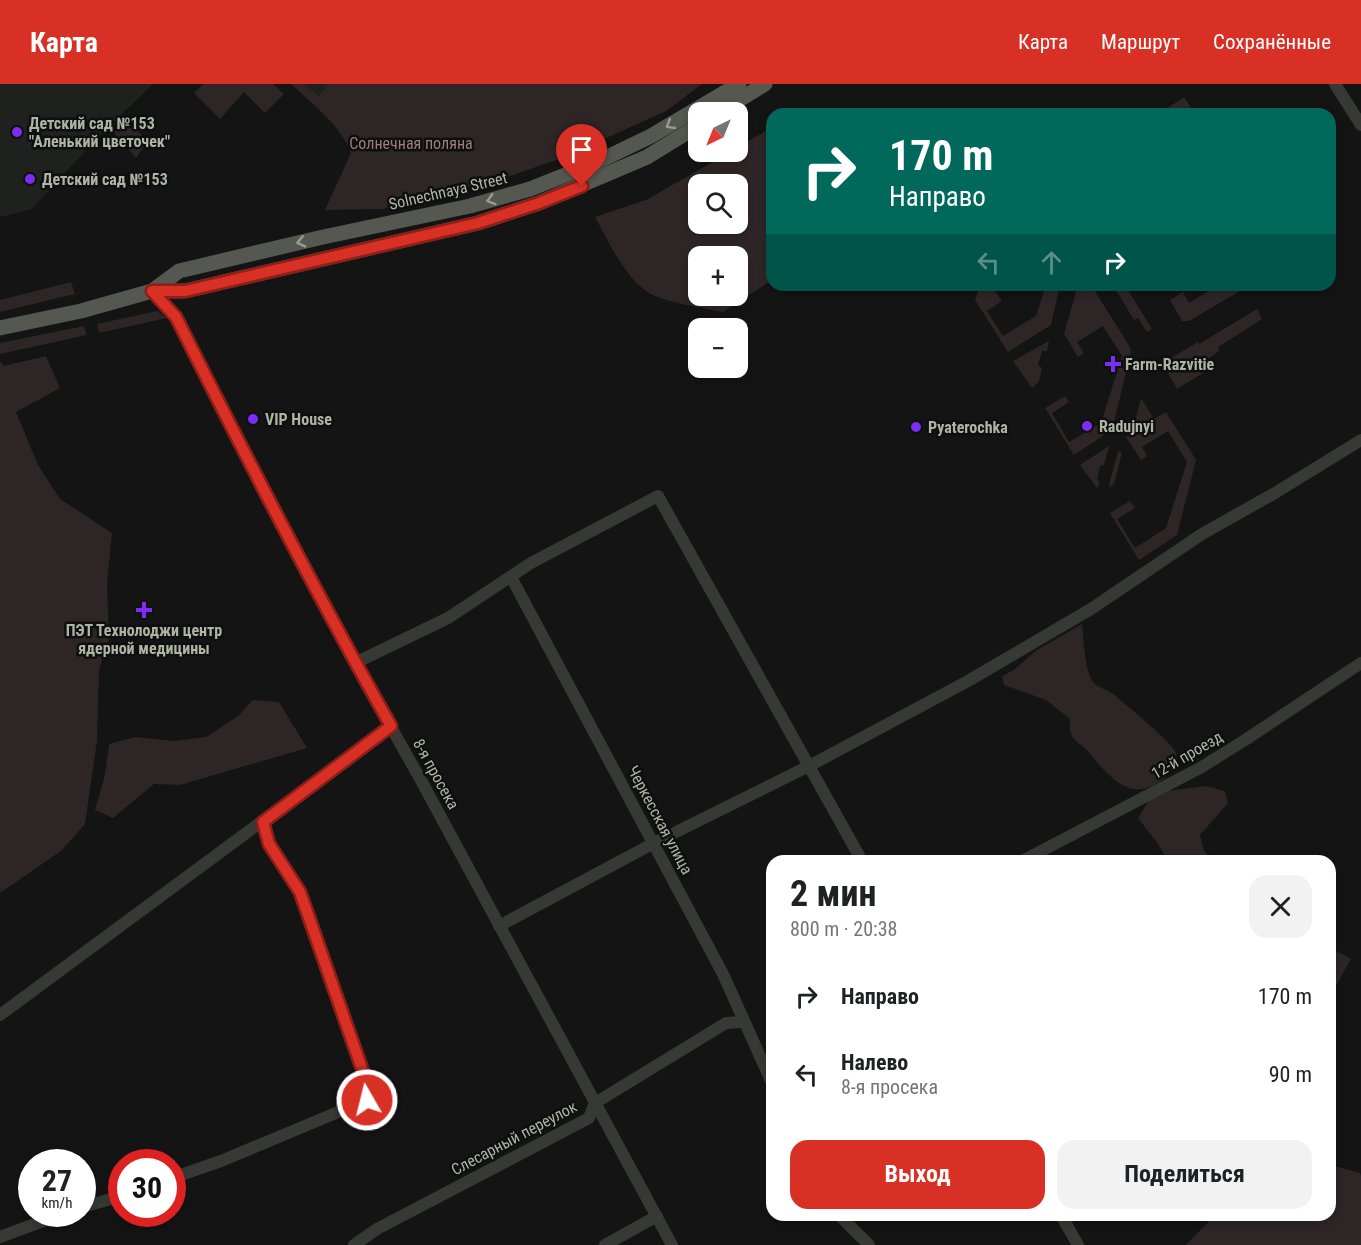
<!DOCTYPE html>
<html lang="ru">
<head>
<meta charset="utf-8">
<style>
  body { margin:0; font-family:"Roboto Condensed",sans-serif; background:#f2f2f2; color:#202124; height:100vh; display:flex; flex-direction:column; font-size:22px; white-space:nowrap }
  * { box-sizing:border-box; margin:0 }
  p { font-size:20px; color:#757577 }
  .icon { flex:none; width:33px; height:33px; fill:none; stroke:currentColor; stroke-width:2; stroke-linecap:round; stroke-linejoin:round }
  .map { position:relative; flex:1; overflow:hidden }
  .side { position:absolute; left:766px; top:771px; width:570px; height:366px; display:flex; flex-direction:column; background:#fff; border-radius:18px; box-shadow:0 3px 9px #0003 }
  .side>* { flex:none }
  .top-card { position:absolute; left:766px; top:24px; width:570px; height:183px; border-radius:18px; box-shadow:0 3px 9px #0003; background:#00695c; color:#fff; overflow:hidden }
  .needle { width:39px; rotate:223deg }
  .tools { position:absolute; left:688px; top:18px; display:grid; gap:12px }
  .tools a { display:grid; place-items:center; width:60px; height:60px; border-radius:12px; background:#fff; box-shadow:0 3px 9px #0003; font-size:30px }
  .speed { position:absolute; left:18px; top:1065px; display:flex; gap:12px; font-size:30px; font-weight:700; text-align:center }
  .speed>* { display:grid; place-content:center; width:78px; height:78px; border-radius:50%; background:#fff; box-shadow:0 3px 9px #0003; line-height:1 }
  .speed small { font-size:15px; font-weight:400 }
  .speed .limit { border:9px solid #d22; background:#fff; color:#111 }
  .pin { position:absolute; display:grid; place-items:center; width:51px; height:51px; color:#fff; margin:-62px -26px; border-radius:50% 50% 50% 0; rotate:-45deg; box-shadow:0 0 6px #0007 }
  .pin .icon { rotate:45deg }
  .me { position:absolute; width:66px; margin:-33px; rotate:352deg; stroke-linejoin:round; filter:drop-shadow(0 0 4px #0008) }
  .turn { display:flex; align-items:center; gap:21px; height:126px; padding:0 24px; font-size:27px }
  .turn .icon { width:78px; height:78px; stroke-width:2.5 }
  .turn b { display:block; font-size:42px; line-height:51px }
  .lanes { display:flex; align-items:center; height:57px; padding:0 24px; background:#0003; justify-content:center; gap:30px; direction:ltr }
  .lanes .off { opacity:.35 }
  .round { display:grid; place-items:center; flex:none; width:63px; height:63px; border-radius:18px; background:#f2f2f2 }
  .headline { display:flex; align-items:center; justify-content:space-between; height:102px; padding:0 24px }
  h1 { font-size:36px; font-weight:700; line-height:45px }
  .cta { display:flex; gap:12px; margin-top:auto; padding:12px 24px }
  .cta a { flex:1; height:69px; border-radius:18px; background:#d93025; color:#fff; font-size:24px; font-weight:700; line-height:69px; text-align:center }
  .cta a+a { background:#f2f2f2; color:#202124 }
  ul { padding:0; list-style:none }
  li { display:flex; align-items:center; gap:18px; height:78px; padding:0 24px }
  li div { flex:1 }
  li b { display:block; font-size:22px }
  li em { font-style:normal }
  header { display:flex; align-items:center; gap:36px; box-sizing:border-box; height:84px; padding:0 30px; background:#d93025; color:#fff }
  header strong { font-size:28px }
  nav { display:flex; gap:33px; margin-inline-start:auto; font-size:21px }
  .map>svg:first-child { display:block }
</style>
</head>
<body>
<header>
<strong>Карта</strong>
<nav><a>Карта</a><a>Маршрут</a><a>Сохранённые</a></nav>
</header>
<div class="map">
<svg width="1361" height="1161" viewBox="0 0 1361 1161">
  <rect width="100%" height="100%" fill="#131413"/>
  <g fill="#1f211f">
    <polygon points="0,0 153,0 98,53 32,125 0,133"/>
    <polygon points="304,0 328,0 319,12"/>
  </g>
  <g fill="#2e2526" fill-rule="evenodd">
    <polygon points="203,0 273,0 284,10 265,29 244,8 220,35 194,9"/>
    <path d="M291,0H304L319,12L328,0H702L666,27L562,74L496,97L382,125L325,126L351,69C340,40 313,21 291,0Z"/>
    <polygon points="1184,13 1193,27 1187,30 1161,30 1160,29"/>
    <polygon points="124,34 148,57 136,74 114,49"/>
    <path d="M769,45L772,51V196L723,228C703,224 661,218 646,207C624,191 608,157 595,133L646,116L730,68H738V63ZM699,100H738V140H699ZM699,172H738V212H699Z"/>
    <polygon points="71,198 75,210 0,228 0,216"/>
    <polygon points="1046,201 1060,201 1051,241 1008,268 975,216 979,205 985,202 994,206 1002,217 987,227 1003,252 1036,232"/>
    <polygon points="1078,201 1091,201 1130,263 1131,268 1112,346 1074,371 1045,324 1065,312 1069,318 1052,329 1069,358 1101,339 1122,272 1103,242 1077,258 1084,269 1078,273 1064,250"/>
    <polygon points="1113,201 1125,201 1152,245 1147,248 1138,234 1134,236"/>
    <polygon points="1219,201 1250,201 1189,237 1182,237 1170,216 1183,208 1189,219"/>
    <polygon points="1257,225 1262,235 1218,263 1219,267 1208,275 1213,283 1177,305 1162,279 1198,258 1199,260"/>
    <polygon points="157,227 167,234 99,249 97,240"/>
    <polygon points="84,242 87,251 0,270 0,259"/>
    <polygon points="1049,257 1047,267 1042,267 1038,281 1042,284 1039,298 1032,304 1013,277"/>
    <polygon points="46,272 60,304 16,328 38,381 60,415 112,449 107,499 109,556 99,585 97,657 85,740 61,767 0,809 0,278 4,282"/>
    <polygon points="1141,314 1154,335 1166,328 1196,376 1177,451 1139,476 1110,429 1130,417 1135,424 1117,435 1135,464 1166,444 1187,378 1168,347 1142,363 1147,372 1141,376 1126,353 1132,349"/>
    <polygon points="1109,362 1104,381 1100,382 1097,396 1100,398 1097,404 1080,381"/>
    <polygon points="1118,367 1122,369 1114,400 1110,403 1109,401"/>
    <path d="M1082,540C1084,555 1084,585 1093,598C1098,604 1107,605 1113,610C1124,619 1173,659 1176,669C1179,678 1172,687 1166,693C1133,721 1112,696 1091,671C1079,655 1067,658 1070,635L1046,616L1004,601L1002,592L1014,586L1037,566Z"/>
    <polygon points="253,616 279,618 307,664 180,701 154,700 113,734 95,726 105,691 109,660 135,653 174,657 206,653 238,632"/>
    <polygon points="1206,702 1225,707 1228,719 1200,751 1204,767 1214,777 1168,777 1158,760 1138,734 1149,716 1166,707"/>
    <polygon points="1331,864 1351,875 1336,902 1331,902"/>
    <polygon points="1331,1081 1360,1089 1361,1092 1361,1161 1186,1161 1215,1131 1330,1131"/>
  </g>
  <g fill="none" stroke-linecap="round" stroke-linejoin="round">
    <g stroke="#363934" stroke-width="12">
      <polyline points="1335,0 1361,41"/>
      <polyline points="152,207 175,233 276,432 355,579 423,700 672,1161"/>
      <polyline points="511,493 723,890 772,999"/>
      <polyline points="355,579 448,534 531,479 658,412 862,777"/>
      <polyline points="1022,777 1200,684 1245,656 1361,579"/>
      <polyline points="499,842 654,759 809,682 968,597 1091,525 1202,450 1275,409 1361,356"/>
      <polyline points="0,931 391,642"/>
      <polyline points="172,1094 221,1077 367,1016 368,1002 300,808 269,760 263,738"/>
      <polyline points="82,1123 122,1112"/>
      <polyline points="839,1131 869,1161"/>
      <polyline points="1061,1131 1078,1161"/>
      <polyline points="0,1153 62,1130"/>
      <polyline points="354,1161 377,1145 589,1034 595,1019 726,939 743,938"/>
      <polyline points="605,1161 657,1132"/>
    </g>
    <g stroke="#545850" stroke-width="15">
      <polyline points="719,28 765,0"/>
      <polyline points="152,207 179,187 323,153 470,122 530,105 593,80 651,52 739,0"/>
      <polyline points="0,244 81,227 152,207 185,207 478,139 539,119 647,73 699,41"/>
    </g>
  </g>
  <defs><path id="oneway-chevron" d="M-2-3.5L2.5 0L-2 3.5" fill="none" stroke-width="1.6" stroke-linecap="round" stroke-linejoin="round" transform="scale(1.5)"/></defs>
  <g stroke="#989e8f">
    <use href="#oneway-chevron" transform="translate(670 41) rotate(149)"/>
    <use href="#oneway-chevron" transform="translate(491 116) rotate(164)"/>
    <use href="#oneway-chevron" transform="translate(301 158) rotate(167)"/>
  </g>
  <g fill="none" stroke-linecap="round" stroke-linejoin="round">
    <g stroke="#8d1f18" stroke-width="15">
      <path id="route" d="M367,1016L368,1002L300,808L269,760L263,738L391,642C315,508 245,371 176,233L152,207H185L478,139L539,119L582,102"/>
    </g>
    <use href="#route" stroke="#d93025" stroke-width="10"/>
  </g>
  <g fill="#7c2df2" stroke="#0e0f0e" stroke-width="2">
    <circle cx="17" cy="48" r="6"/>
    <circle cx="30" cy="95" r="6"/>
    <path d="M1110 271h6v6h6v6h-6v6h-6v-6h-6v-6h6z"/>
    <circle cx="253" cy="335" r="6"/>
    <circle cx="1087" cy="342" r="6"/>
    <circle cx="916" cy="343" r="6"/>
    <path d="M141 517h6v6h6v6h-6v6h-6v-6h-6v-6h6z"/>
  </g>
  <g text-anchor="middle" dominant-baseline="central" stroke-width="5" stroke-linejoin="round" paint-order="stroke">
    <g font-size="16" font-weight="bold" fill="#aeb5a4" stroke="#0e0f0e" text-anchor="start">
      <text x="29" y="39">Детский сад №153<tspan x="29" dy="18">"Аленький цветочек"</tspan></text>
      <text x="42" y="95">Детский сад №153</text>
      <text x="1125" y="280">Farm-Razvitie</text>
      <text x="265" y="335">VIP House</text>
      <text x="1099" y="342">Radujnyi</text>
      <text x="928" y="343">Pyaterochka</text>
      <text x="144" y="546" text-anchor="middle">ПЭТ Технолоджи центр<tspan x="144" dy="18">ядерной медицины</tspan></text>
    </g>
    <g font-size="16" fill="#a07b82" stroke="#0e0f0e">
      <text x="411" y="59">Солнечная поляна</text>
    </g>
    <g font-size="16" fill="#aeb5a4" stroke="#0e0f0e">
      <text transform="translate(448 107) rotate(-13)">Solnechnaya Street</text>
      <text transform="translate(1187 671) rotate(-30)">12-й проезд</text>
      <text transform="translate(436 690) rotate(61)">8-я просека</text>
      <text transform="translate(660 736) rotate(62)">Черкесская улица</text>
      <text transform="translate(514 1054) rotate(-28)">Слесарный переулок</text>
    </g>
  </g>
</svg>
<div class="tools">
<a><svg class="needle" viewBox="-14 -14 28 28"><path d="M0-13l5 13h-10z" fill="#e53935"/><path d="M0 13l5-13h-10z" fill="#757577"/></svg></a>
<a><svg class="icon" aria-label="search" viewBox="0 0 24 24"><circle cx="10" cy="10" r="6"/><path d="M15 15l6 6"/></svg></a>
<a>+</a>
<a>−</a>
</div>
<div class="speed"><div>27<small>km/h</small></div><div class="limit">30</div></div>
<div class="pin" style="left:582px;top:102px;background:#d93025"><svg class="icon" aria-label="arrive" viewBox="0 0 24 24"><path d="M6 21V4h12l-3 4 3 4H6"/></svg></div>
<svg class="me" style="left:367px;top:1016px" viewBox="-20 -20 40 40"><circle r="17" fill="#d93025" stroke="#fff" stroke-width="3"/><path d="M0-11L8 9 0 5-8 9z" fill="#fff"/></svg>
<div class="top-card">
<div class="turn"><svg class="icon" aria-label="right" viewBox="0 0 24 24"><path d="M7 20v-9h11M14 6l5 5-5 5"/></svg><div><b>170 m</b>Направо</div></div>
<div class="lanes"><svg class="icon off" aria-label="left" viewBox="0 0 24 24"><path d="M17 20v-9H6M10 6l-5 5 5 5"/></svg><svg class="icon off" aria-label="ahead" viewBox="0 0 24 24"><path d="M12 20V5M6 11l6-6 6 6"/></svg><svg class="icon" aria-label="right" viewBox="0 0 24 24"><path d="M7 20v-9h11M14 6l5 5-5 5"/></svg></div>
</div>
<section class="side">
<div class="headline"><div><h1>2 мин</h1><p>800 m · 20:38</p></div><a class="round"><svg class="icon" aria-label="close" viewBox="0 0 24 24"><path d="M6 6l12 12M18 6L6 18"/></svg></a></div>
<ul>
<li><svg class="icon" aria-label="right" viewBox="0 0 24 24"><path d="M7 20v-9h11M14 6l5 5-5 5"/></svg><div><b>Направо</b></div><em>170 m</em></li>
<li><svg class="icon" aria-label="left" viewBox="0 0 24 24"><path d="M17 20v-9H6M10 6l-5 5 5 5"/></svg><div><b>Налево</b><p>8-я просека</p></div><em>90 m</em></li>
</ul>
<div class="cta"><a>Выход</a><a>Поделиться</a></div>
</section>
</div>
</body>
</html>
